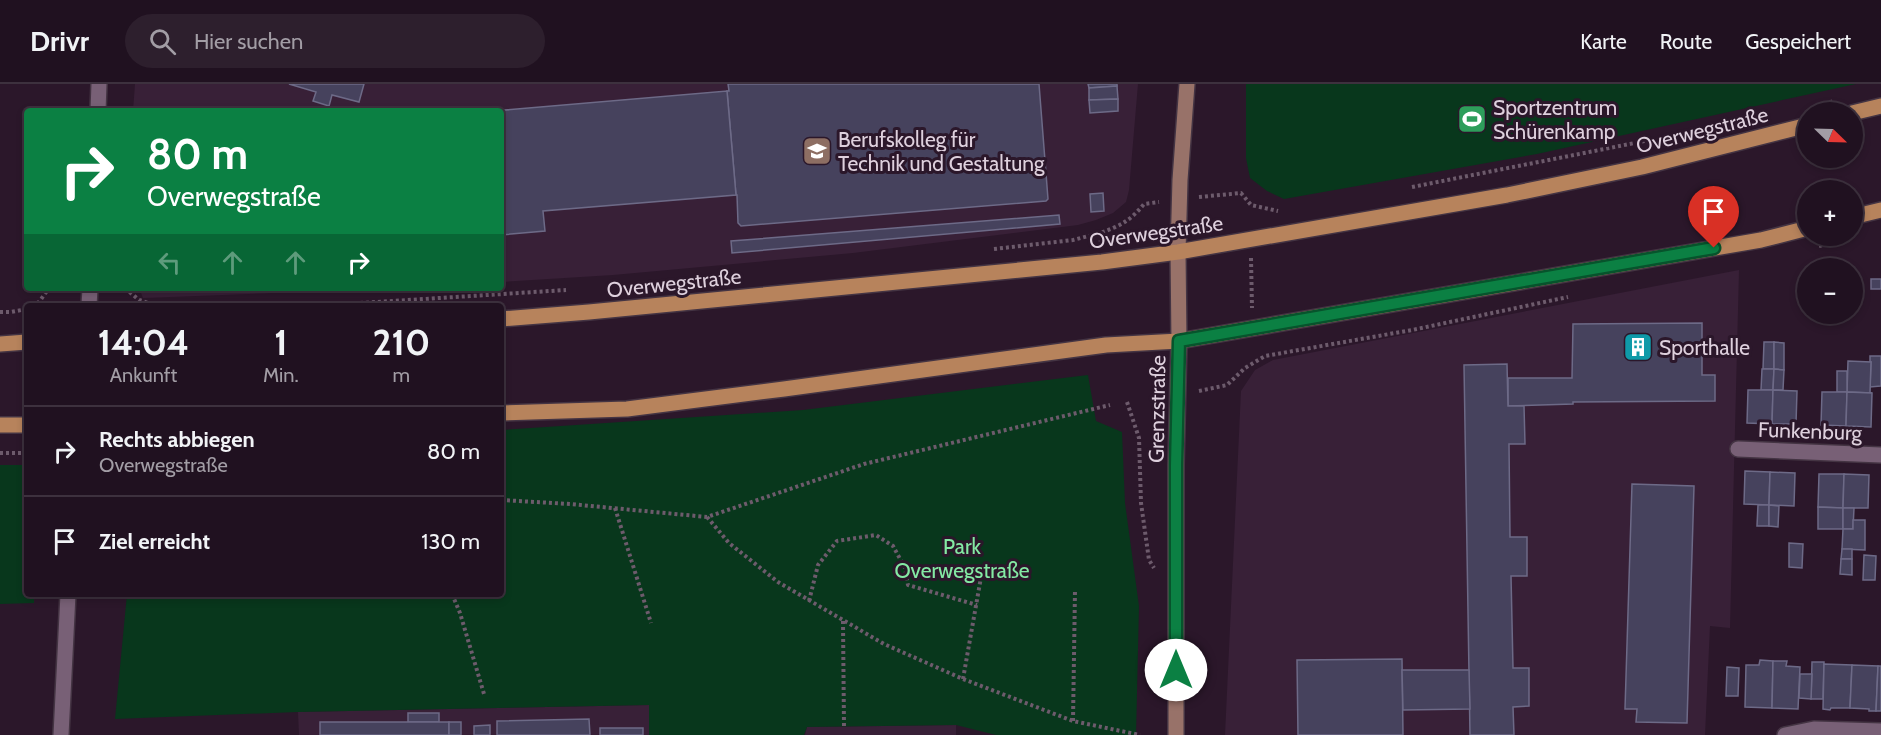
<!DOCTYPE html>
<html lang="de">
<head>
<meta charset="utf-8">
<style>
  body { margin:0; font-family:Cabin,sans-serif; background:#2d1f2d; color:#f1f3f6; height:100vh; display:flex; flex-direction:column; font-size:22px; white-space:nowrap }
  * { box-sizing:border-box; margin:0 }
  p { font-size:20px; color:#a29da5 }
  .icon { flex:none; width:33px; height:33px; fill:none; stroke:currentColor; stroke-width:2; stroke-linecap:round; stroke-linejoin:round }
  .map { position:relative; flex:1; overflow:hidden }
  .sheet { position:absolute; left:24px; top:219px; width:480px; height:294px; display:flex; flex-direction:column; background:#201120; border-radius:6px; box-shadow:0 3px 9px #0003,0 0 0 2px #3d313e }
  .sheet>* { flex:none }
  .guide { position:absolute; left:24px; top:24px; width:480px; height:183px; border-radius:6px; box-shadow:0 3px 9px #0003,0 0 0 2px #3d313e; background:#0b8043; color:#fff; overflow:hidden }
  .needle { width:39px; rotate:113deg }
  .controls { position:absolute; left:1797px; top:18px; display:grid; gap:12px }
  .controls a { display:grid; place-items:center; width:66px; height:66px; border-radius:50%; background:#201120; box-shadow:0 3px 9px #0003,0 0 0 2px #3d313e; font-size:30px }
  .pin { position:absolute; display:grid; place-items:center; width:51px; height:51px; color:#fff; margin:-62px -26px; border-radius:50% 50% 50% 0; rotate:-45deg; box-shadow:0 0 6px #0007 }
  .pin .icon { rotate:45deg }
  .me { position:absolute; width:66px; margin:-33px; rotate:0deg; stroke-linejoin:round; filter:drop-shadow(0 0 4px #0008) }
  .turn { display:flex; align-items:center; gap:21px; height:126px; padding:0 24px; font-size:27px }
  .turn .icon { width:78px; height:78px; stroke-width:2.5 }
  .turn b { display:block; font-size:42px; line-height:51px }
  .lanes { display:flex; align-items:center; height:57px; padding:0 24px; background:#0003; justify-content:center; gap:30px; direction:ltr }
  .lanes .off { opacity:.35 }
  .eta { display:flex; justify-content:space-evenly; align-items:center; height:102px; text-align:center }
  .eta b { font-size:36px; font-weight:700; line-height:42px }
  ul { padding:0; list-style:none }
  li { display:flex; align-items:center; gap:18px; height:90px; padding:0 24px; border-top:2px solid #3d313e }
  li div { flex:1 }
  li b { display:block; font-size:22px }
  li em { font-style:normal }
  header { display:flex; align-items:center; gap:36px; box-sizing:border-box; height:84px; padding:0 30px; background:#201120; border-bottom:2px solid #3d313e }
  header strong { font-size:28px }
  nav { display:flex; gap:33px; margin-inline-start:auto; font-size:21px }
  .search { width:420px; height:54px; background:#2d1f2d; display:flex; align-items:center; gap:15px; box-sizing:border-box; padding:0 21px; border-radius:33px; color:#a29da5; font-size:22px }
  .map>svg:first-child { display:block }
</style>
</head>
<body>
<header>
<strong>Drivr</strong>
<div class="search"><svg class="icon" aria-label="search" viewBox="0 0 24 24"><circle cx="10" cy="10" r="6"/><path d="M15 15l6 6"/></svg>Hier suchen</div>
<nav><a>Karte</a><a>Route</a><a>Gespeichert</a></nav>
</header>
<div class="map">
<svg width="1881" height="651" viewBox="0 0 1881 651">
  <rect width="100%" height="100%" fill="#2b172a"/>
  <g fill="#382037">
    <polygon points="135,0 1138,0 1129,106 1126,118 1113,129 1096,136 1078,141 853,169 613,191 501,198 501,27 133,27"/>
    <polygon points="1739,186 1730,544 1710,542 1705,651 1225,651 1241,307 1255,286 1273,276"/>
    <polygon points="139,204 404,204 143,214"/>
    <polygon points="649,621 649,651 299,651 298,628"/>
    <polygon points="956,641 956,651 805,651 807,643"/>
  </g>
  <g fill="#08371c">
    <polygon points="1246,0 1856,0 1537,70 1284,115 1267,107 1250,94 1246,74"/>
    <polygon points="1088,291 1096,337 1122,348 1125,419 1139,522 1136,651 996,651 956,641 807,643 804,651 649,651 649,621 298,628 115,635 127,510 501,510 501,346 803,326"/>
    <polygon points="0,381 24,381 27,391 27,510 34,510 34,519 0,520"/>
  </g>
  <g fill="#46425d" stroke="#6d6a87" stroke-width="1.5">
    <polygon points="289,0 364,0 359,18 332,11 329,22 313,17 316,8"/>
    <polygon points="728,0 1039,0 1048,115 1046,117 741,142 738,139 737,111 736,111 727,7 729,7"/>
    <polygon points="1088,0 1117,0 1117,2 1089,4"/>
    <polygon points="1117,2 1118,15 1089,16 1089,4"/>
    <polygon points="727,7 736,111 543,127 545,147 501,151 501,27 494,27"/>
    <polygon points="1118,15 1118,27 1090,29 1089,16"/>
    <polygon points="1103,109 1104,127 1091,128 1090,110"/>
    <polygon points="1059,131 1060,140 732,169 731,157"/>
    <rect x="1871" y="195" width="10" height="10"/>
    <polygon points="1702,239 1702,291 1715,291 1715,317 1573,318 1573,320 1508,322 1508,294 1572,294 1573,240"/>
    <polygon points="1764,258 1774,258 1774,285 1763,285"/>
    <polygon points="1774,258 1784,259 1784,286 1774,285"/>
    <polygon points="1870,272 1881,272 1881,302 1870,303 1871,278 1870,278"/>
    <polygon points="1848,277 1871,278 1870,309 1872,309 1847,308"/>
    <polygon points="1507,280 1508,322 1524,322 1525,360 1509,360 1510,453 1527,453 1527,492 1511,492 1513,584 1529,584 1529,622 1513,623 1514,651 1470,651 1464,281"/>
    <polygon points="1762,285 1774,285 1773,306 1761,306"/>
    <polygon points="1774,285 1784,286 1783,306 1773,306"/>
    <rect x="1837" y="287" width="10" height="21"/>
    <polygon points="1748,306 1773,306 1772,340 1747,339"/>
    <polygon points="1773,306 1797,307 1796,340 1772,340"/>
    <polygon points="1822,308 1847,308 1846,342 1821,341"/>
    <polygon points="1847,308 1872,309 1871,343 1846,342"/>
    <polygon points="1745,387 1770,388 1769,421 1744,420"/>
    <polygon points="1770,388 1795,389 1794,422 1769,421"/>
    <polygon points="1819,390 1844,390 1843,424 1818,423"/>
    <polygon points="1844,390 1869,391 1868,424 1843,424"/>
    <polygon points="1632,400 1694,402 1687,639 1636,638 1637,625 1625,625"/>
    <polygon points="1758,421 1769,421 1769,442 1757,442"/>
    <polygon points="1769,421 1779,422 1778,443 1769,442"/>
    <polygon points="1818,423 1843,424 1843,445 1818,445"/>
    <polygon points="1843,424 1854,424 1853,445 1843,445"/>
    <polygon points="1853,436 1865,436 1865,466 1842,465 1843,445 1853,445"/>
    <polygon points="1789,459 1803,460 1802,484 1789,483"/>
    <polygon points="1842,465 1852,465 1852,475 1841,475"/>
    <polygon points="1864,471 1876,472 1875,496 1863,496"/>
    <polygon points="1841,475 1852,475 1852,491 1840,490"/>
    <polygon points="1402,575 1403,651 1298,651 1297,576"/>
    <polygon points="1760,576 1773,577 1772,624 1745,623 1746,581 1759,581"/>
    <polygon points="1773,577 1787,577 1786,582 1800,583 1798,625 1772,624"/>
    <polygon points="1812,578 1824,578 1823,615 1811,615"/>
    <polygon points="1824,580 1852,581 1850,624 1831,624 1830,626 1823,625"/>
    <polygon points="1852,581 1878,582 1876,627 1869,627 1869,625 1850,624"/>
    <polygon points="1878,582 1881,582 1881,627 1876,627"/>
    <polygon points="1727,583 1739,584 1738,612 1726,612"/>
    <polygon points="1402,586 1469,586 1470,625 1403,626"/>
    <polygon points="1800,590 1812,590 1811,615 1799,614"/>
    <rect x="408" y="629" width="31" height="9"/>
    <polygon points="589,635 590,651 497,651 497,637"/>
    <rect x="320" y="638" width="129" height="13"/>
    <rect x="449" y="638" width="12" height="13"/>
    <polygon points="490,641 490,651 474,651 474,642"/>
    <rect x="600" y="644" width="43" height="7"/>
  </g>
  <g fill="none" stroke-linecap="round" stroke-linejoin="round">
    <g stroke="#443443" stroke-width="18">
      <g id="street">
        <polyline points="98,27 99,0"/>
        <polyline points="89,222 90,204"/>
        <polyline points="1738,365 1881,371"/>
        <polyline points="61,651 68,510"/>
        <polyline points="1785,651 1814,645 1881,647"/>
      </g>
    </g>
    <g stroke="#443443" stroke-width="18">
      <polyline id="secondary" points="1176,651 1176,381 1179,257 1178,168 1180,96 1187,0"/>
    </g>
    <g stroke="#443443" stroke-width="18">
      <g id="primary">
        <polyline points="1852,29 1881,22"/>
        <polyline points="1852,133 1881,126"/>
        <polyline points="501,235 589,228 1102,178 1178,168 1507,111 1642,83 1808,41"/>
        <polyline points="0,260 27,258"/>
        <polyline points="501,329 627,325 784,305 1106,261 1179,257 1761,156 1808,144"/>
        <polyline points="0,341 27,341"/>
      </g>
    </g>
    <g stroke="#6d5b6c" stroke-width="4" stroke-dasharray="3 3" stroke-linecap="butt">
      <polyline points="1818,22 1834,17"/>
      <polyline points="1412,103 1655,55"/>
      <polyline points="1199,113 1241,109 1251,121 1278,127"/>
      <path d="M1101,159L1100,149C1120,142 1130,137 1144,120L1159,118"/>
      <polyline points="1819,162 1850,155"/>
      <polyline points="994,165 1073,156 1100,149"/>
      <polyline points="1251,174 1252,224"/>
      <polyline points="125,204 139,216 158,222"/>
      <polyline points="32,222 39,218 49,204"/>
      <polyline points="252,222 329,221 566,206"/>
      <polyline points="0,228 11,228 27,225"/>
      <polyline points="1199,307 1227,301 1245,284 1265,272 1412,246 1568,213"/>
      <polyline points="1127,318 1139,354 1141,419 1149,476 1154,484"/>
      <polyline points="0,369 24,369 27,372"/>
      <polyline points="501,416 570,420 707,433 864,380 1110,321"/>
      <polyline points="615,424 651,539"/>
      <polyline points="707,433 729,459 778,498 884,560 963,595 1073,637 1140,651"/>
      <polyline points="452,510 460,529 484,610"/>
      <polyline points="809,517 818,481 837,457 876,451 893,462 905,484 908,501 977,521"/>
      <polyline points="843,537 844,643"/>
      <polyline points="963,595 983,482"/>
      <polyline points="1073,637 1075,506"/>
    </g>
    <use href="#street" stroke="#786076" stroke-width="15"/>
    <use href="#secondary" stroke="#987269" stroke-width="15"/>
    <use href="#primary" stroke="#b7835c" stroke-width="15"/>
  </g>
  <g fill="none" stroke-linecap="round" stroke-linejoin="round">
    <g stroke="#07532c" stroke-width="15">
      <polyline id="route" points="1176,586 1176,381 1179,257 1714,164"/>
    </g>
    <use href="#route" stroke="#0b8043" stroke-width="10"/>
  </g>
  <defs>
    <g id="stadium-square" transform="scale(1.5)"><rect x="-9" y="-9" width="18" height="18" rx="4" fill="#2e9e5b" stroke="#2b172a"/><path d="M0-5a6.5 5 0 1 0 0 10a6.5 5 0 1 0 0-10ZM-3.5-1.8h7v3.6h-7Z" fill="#fff"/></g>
    <g id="university-square" transform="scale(1.5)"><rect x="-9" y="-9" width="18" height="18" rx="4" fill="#8d6e63" stroke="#2b172a"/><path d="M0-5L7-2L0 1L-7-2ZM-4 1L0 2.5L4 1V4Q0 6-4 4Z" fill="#fff"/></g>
    <g id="building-square" transform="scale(1.5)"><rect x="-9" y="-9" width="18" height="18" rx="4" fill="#0f9aa8" stroke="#2b172a"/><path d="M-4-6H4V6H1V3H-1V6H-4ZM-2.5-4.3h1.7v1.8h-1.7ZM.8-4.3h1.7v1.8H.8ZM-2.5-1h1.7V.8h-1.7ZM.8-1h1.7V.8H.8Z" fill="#fff"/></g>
  </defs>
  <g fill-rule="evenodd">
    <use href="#stadium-square" x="1472" y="35"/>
    <use href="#university-square" x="817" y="67"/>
    <use href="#building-square" x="1638" y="263"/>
  </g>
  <g text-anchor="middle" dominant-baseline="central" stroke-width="6" stroke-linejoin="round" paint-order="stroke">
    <g font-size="21" fill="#ded0dd" stroke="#2b172a" text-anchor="start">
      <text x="1493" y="23">Sportzentrum<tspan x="1493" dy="24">Schürenkamp</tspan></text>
      <text x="838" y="55">Berufskolleg für<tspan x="838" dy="24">Technik und Gestaltung</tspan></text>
      <text x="1659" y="263">Sporthalle</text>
    </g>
    <g font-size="21" fill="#ded0dd" stroke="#2b172a">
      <text transform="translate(1702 46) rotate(-14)">Overwegstraße</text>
      <text transform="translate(1156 148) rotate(-8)">Overwegstraße</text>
      <text transform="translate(674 199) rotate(-6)">Overwegstraße</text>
      <text transform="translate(1157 325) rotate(-89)">Grenzstraße</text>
      <text transform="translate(1810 347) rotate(2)">Funkenburg</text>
    </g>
    <g font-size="21" fill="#84eaa4" stroke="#2b172a">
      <text x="962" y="462">Park<tspan x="962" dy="24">Overwegstraße</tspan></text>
    </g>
  </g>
</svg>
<div class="controls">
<a><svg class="needle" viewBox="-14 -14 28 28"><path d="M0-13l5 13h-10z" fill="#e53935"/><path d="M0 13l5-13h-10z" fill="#a29da5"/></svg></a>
<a>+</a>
<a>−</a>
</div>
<div class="pin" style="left:1714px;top:164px;background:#d93025"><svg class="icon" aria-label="arrive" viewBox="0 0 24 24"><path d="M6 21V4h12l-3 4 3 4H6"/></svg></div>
<svg class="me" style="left:1176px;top:586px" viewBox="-20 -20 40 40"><circle r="19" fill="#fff"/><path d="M0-13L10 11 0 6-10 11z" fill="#0b8043"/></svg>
<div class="guide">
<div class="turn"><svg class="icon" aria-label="right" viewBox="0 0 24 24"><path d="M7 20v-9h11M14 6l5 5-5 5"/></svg><div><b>80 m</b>Overwegstraße</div></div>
<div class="lanes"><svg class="icon off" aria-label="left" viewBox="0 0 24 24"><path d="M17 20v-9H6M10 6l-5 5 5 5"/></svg><svg class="icon off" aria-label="ahead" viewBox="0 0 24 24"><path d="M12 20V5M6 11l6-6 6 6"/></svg><svg class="icon off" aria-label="ahead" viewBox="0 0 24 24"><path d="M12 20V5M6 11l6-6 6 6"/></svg><svg class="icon" aria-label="right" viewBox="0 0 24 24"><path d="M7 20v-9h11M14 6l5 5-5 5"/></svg></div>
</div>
<section class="sheet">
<div class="eta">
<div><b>14:04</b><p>Ankunft</p></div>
<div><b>1</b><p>Min.</p></div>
<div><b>210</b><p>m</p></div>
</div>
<ul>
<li><svg class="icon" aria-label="right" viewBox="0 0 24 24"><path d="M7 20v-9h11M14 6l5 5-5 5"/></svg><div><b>Rechts abbiegen</b><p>Overwegstraße</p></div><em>80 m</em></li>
<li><svg class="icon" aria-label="arrive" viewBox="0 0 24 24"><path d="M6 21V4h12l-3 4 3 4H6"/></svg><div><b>Ziel erreicht</b></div><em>130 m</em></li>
</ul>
</section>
</div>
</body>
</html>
